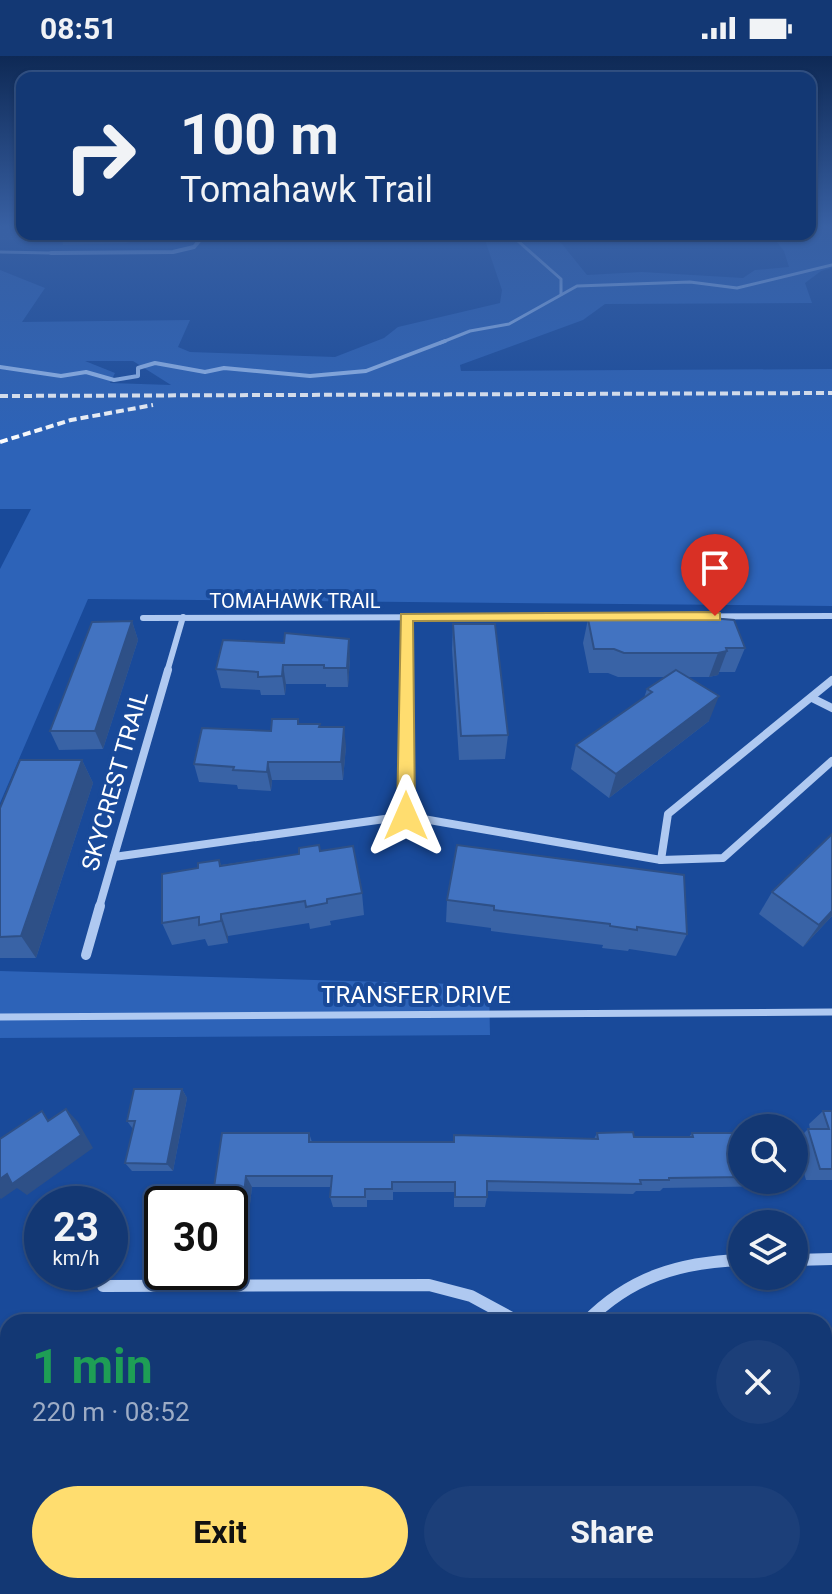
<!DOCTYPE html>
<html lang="en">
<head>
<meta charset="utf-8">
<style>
  body { margin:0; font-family:Roboto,sans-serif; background:#1c3f79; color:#f1f3f6; height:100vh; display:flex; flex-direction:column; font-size:30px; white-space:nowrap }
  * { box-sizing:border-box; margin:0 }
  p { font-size:26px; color:#9dacc5 }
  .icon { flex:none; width:44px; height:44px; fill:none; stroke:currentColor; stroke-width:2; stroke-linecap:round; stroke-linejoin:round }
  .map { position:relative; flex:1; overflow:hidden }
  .drawer { position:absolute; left:0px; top:1258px; width:832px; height:280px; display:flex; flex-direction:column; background:#133874; border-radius:24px 24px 0 0; box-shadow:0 2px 6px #0004,0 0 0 2px #325286 }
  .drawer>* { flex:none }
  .banner { position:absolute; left:16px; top:16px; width:800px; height:168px; border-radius:16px; box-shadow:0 2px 6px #0004,0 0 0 2px #325286; background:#133874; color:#f1f3f6; overflow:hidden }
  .fabs { position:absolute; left:728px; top:1058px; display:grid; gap:16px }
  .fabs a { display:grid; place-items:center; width:80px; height:80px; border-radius:50%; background:#133874; box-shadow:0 2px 6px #0004,0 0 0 2px #325286; font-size:40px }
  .speed { position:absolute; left:24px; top:1130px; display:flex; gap:16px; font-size:40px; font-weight:700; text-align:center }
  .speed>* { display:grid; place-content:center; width:104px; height:104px; border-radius:50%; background:#133874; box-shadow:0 2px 6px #0004,0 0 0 2px #325286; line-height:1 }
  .speed small { font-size:20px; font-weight:400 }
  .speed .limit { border:4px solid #111; border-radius:12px; background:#fff; color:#111 }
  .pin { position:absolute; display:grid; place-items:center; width:68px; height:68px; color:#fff; margin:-82px -34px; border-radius:50% 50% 50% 0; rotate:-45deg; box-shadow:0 0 8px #0007 }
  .pin .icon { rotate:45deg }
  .me { position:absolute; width:88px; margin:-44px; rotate:0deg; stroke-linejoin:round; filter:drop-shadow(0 0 6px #0008) }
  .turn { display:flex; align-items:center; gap:28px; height:168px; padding:0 32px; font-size:36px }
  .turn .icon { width:104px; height:104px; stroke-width:2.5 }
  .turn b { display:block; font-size:56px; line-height:68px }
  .round { display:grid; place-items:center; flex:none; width:84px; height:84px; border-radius:42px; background:#1c3f79 }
  .headline { display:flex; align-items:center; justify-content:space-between; height:136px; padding:0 32px }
  h1 { font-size:48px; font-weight:700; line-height:60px; color:#1e9e55 }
  .action { display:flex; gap:16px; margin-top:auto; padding:16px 32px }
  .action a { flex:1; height:92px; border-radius:48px; background:#ffdd6f; color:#111; font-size:32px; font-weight:700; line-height:92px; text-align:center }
  .action a+a { background:#1c3f79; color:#f1f3f6 }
  .status { display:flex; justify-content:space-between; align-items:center; height:56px; padding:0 40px; background:#133874; direction:ltr }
  .status svg { height:22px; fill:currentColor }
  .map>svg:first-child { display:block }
</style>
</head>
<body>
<div class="status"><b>08:51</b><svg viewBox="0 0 49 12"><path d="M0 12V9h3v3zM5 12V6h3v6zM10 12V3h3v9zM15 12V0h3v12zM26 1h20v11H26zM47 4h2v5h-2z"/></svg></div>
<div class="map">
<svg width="832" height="1538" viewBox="0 0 832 1538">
  <rect width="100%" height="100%" fill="#194a9a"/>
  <g fill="#2d63b8" fill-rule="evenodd">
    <path d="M810,172H832V212L821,215L805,227L812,247L605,248L583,264L460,309L461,315L832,313V550L88,543L0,747V513L31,453H0V214L45,232L22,266L190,264L178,291L190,296L335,301L384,282L398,271L500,247L502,234L483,178H549L562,188L587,219L642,216L743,222L755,214L789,211L784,195L770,178H810ZM85,305H133L171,329L110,327L115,317Z"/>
    <polygon points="0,915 489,929 490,979 0,982"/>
  </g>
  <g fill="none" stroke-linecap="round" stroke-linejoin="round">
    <g stroke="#a2c3f3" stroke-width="3">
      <polyline points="510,178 561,223 561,238"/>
      <polyline points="440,287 470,275 509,268 577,230 690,226 737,232 832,209"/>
    </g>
    <polyline stroke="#a2c3f3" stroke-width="4" points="0,311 61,320 86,316 114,324 138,320 138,312 155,307 205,316 224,312 310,320 366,315 445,285"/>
    <polyline stroke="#afc9f1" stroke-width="3" points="0,196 51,197"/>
    <polyline stroke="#afc9f1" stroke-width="7" points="0,961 832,956"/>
    <polyline stroke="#afc9f1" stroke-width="4" points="51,197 173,196 194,191 205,178"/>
    <g stroke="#afc9f1" stroke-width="6">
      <polyline points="406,561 406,616"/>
      <polyline points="143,562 832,560"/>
      <polyline points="167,616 183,561"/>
    </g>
    <g stroke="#afc9f1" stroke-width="8">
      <polyline points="406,614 406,760"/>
      <polyline points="812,642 832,652"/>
      <polyline points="114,801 406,760 661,804 723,802 832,705"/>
      <polyline points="661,804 668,758 832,624"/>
      <polyline points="99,852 168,614"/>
    </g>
    <polyline stroke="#afc9f1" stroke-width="10" points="86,899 100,850"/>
    <g stroke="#afc9f1" stroke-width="12">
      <polyline points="794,1204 832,1203"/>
      <polyline points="103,1230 429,1229 471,1240 519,1266"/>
      <path d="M586,1266C630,1221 680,1206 742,1204"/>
      <polyline points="530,1530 531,1538"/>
    </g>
    <g stroke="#fff" stroke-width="4" stroke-dasharray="8 4" stroke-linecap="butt">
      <polyline points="0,340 832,337"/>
      <polyline points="0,386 71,364 153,349"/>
    </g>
  </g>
  <g fill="#3963a6">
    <polygon points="0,172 22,172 22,178 192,178 190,182 137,183 128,187 63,189 62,184 0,184"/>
    <polygon points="588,563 745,592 735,616 719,616 718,619 709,621 688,621 709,665 609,742 571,713 576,689 644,642 647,633 665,621 618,621 608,617 589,617 583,587"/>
    <polygon points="132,565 138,584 103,693 59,694 50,675"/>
    <polygon points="453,568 508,679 505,703 459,704 452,593"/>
    <polygon points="350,602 348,631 326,631 326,628 286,628 285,639 261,639 260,634 221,632 216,613"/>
    <polygon points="298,663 299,668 320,668 320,671 346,690 343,724 272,724 271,735 238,733 237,729 199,726 194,708"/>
    <polygon points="82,704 93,727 36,902 0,902 0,752"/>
    <polygon points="320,795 362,837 364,859 330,865 331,869 310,873 309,867 228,880 228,887 208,890 205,883 172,889 162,867 198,812 219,804 221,809"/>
    <polygon points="772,836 832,860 803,891 759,858"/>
    <polygon points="447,844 687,878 676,900 629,893 628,895 602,892 603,889 491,875 491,872 446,866"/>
    <polygon points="182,1033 187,1042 173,1115 132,1115 125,1107 133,1073 127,1065"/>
    <polygon points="823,1055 832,1055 832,1124 806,1124 795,1086 808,1073 810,1073 809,1068"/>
    <polygon points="309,1077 312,1086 453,1086 454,1079 594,1083 597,1077 634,1081 689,1081 692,1077 742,1077 742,1124 779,1124 771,1130 663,1132 660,1135 636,1135 633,1138 487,1135 487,1141 485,1151 454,1151 454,1136 393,1136 393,1144 367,1144 367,1151 333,1151 330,1141 331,1131 252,1131 250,1148 220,1148 213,1138"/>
  </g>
  <g fill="#2e5087">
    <polygon points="126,178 136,178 137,183 128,187"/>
    <polygon points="132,565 138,584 103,693 95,675"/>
    <polygon points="349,583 350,602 348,631 347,612"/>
    <polygon points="727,595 718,619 709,621 718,597"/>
    <polygon points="283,609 286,628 285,639 282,620"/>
    <polygon points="719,640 709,665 609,742 616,718"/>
    <polygon points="344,671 346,690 343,724 341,706"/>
    <polygon points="82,704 93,727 36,902 21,880"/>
    <polygon points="268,706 272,724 271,735 267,716"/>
    <polygon points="832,855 832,860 803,891 819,869"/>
    <polygon points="221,858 228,880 228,887 221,865"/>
    <polygon points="182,1033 187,1042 173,1115 167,1108"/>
    <polygon points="66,1053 78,1066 93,1092 27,1139 17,1132 1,1143 0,1142 0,1123 7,1118"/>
    <polygon points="246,1120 252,1131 250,1148 244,1138"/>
  </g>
  <g fill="#4273c1" stroke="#2e5087" stroke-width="2">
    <polygon points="612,559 683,563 688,560 734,564 745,592 726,592 727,595 718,597 624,597 614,593 594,593 588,563 605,563"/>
    <polygon points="132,565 95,675 50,675 92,566"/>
    <polygon points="453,568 495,568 508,679 461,680"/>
    <polygon points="285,577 349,583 347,612 324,612 324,609 283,609 282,620 258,621 258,616 216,613 223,584 284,587"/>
    <polygon points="676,614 719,640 616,718 576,689 652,636 647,633"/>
    <polygon points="272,663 298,663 298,668 320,668 319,671 344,671 341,706 268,706 267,716 233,714 234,711 194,708 202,672 271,675"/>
    <polygon points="20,704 82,704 21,880 0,881 0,752"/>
    <polygon points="832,778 832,855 819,869 772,836"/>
    <polygon points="319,789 320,795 353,790 362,837 327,843 327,847 306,851 305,845 221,858 221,865 199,869 199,861 162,867 162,818 198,812 198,807 219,804 220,810 299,798 299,792"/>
    <polygon points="457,789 684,819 687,878 637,871 637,874 610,870 610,868 494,854 494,850 447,844"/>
    <polygon points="134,1033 182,1033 167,1108 125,1107 135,1065 127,1065"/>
    <polygon points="66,1053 81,1079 12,1128 7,1118 0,1123 0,1083 42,1055 48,1065"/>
    <polygon points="823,1055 832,1055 832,1113 820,1113 808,1073 829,1073"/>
    <polygon points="633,1076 634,1081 693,1081 692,1077 742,1077 742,1121 669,1122 669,1124 640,1124 641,1128 487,1125 487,1141 455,1141 455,1126 392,1126 392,1133 365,1133 365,1141 330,1141 332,1120 246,1120 244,1138 213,1138 222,1077 309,1077 309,1086 454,1086 454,1079 598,1083 597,1077"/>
    <polygon points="832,1297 832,1372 824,1372 824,1298"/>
  </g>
  <linearGradient id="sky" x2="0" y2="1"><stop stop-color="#0e2955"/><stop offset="0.44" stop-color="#3860a3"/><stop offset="1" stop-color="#3860a3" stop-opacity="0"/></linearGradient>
  <rect width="832" height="388" fill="url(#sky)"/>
  <polygon fill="#ffdd6f" stroke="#a69048" stroke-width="2" points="715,556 720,557 720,564 413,565 415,760 413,765 400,765 397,760 401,558"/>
  <g text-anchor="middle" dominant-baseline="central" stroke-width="8" stroke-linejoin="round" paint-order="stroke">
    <g font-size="20" fill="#fff" stroke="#194a9a">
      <text x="295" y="545">TOMAHAWK TRAIL</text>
    </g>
    <g font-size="24" fill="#fff" stroke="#194a9a">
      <text transform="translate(115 725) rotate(-74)">SKYCREST TRAIL</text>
      <text x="416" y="939">TRANSFER DRIVE</text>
    </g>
  </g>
</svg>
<div class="fabs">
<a><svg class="icon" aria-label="search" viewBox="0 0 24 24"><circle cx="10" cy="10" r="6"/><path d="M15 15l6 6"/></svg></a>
<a><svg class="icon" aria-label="layers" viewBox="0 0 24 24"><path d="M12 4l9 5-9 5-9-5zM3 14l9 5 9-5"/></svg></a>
</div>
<div class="speed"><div>23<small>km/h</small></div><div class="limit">30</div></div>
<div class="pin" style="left:715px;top:560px;background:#d93025"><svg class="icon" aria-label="arrive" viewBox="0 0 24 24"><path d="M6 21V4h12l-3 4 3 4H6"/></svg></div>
<svg class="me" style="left:406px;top:760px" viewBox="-20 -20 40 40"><path d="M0-17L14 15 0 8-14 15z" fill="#ffdd6f" stroke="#fff" stroke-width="4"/></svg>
<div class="banner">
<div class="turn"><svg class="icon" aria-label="right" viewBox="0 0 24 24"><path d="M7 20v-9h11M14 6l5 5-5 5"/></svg><div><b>100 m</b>Tomahawk Trail</div></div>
</div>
<section class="drawer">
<div class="headline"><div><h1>1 min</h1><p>220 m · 08:52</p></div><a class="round"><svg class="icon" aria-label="close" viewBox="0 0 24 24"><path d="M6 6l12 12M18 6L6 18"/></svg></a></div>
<div class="action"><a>Exit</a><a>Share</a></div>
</section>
</div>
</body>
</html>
